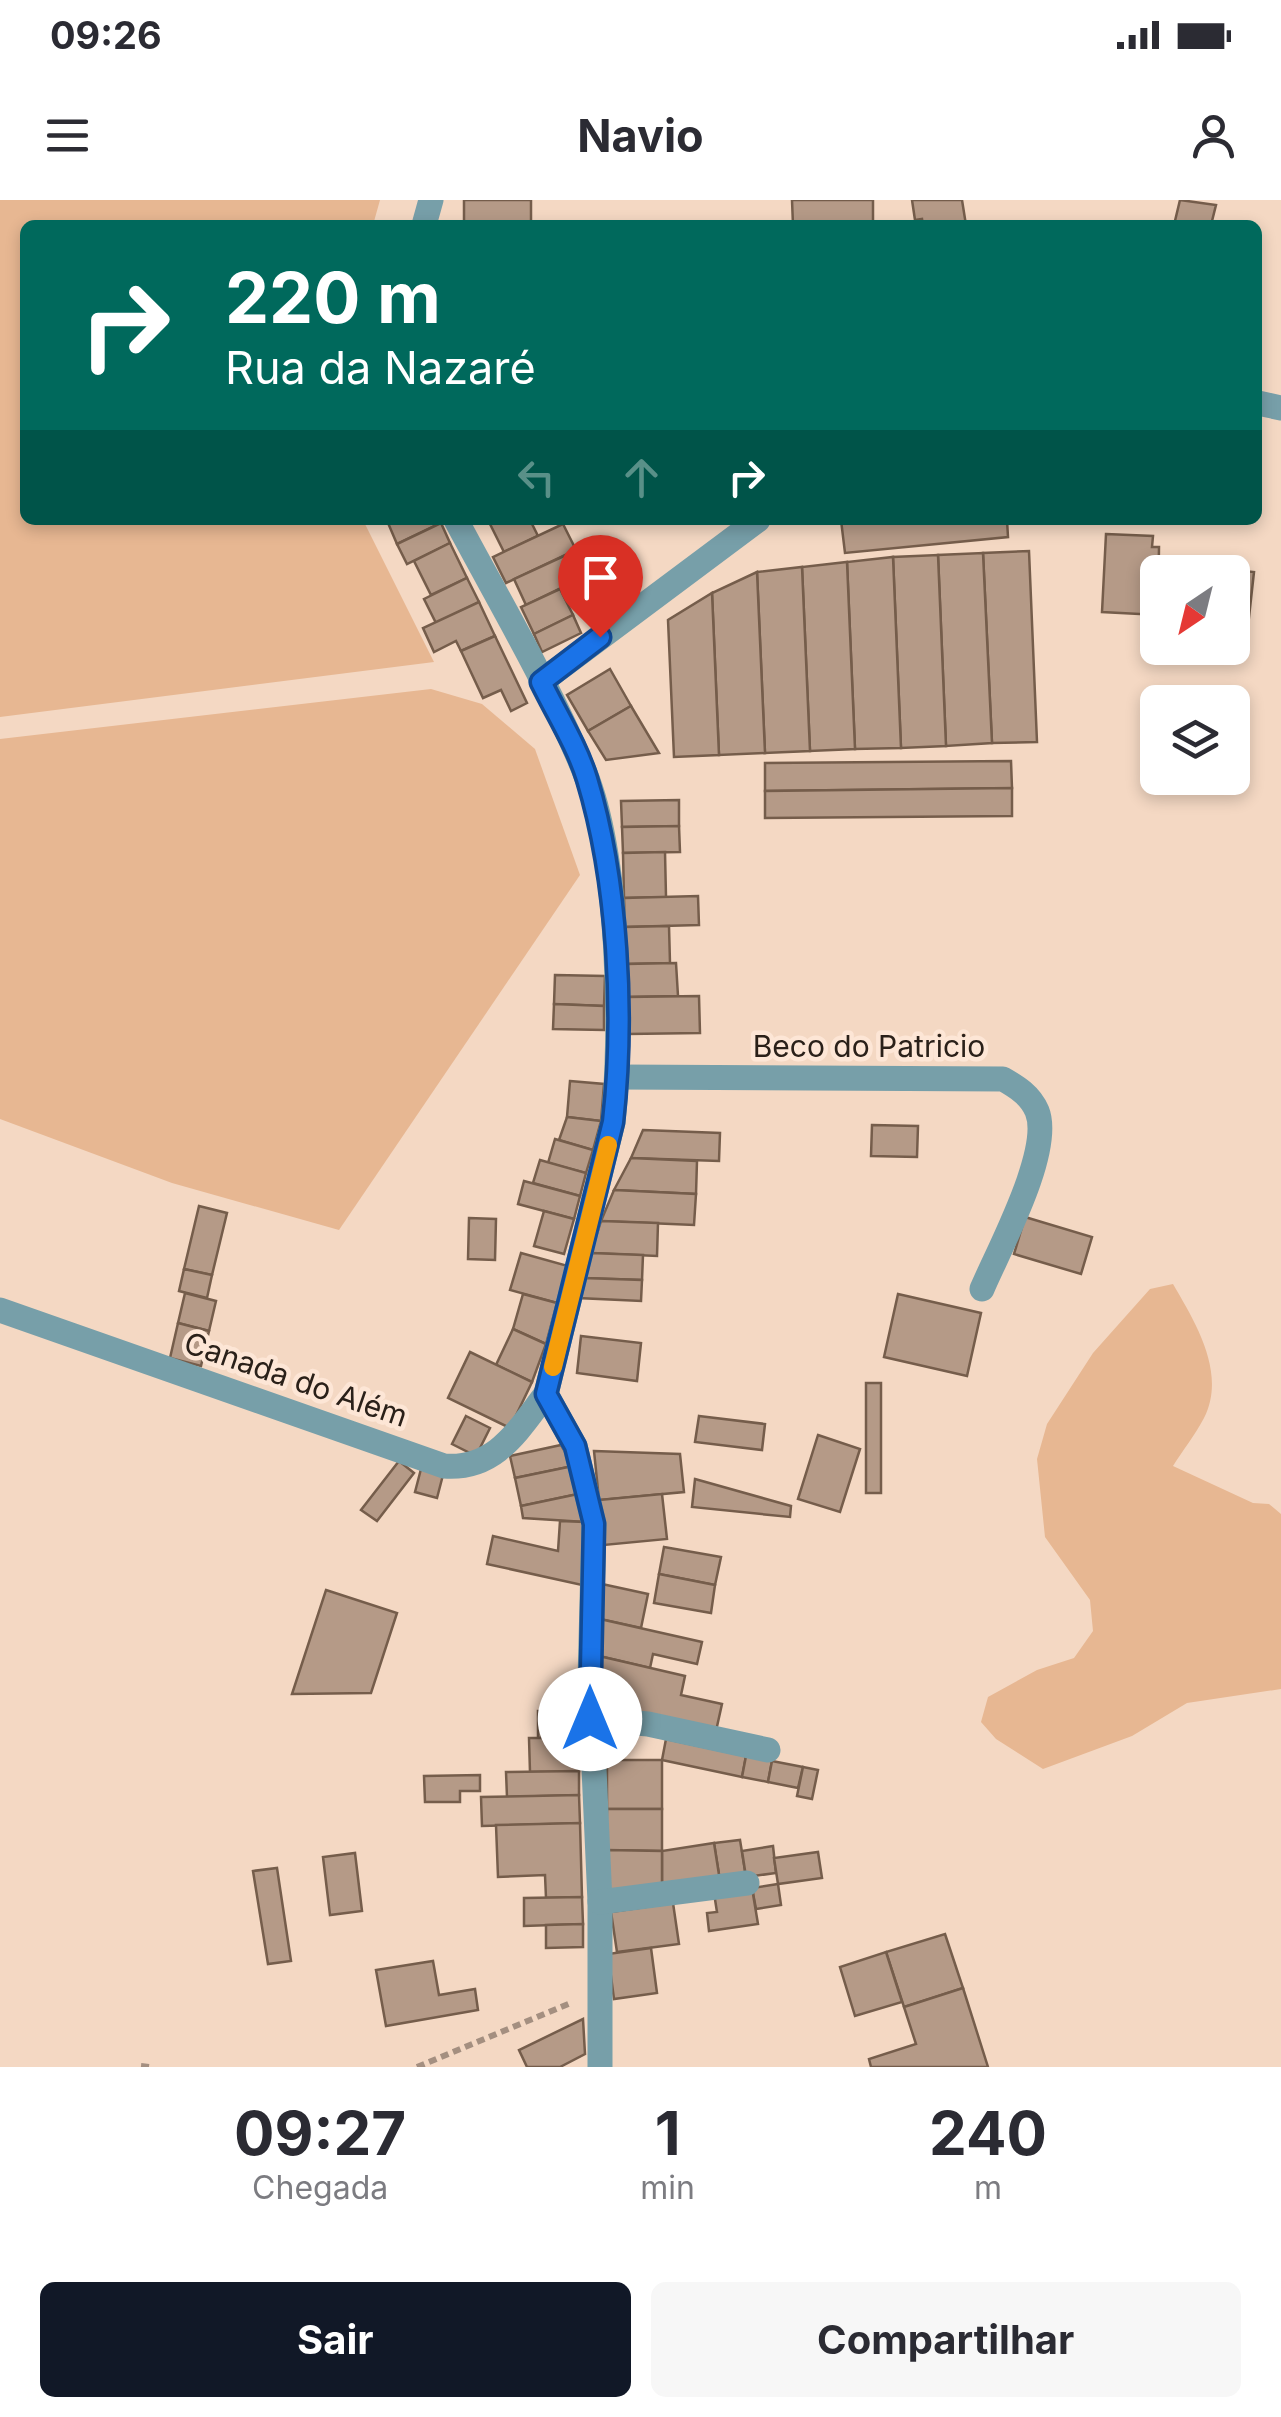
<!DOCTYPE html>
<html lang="pt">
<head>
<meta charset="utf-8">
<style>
  body { margin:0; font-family:Inter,sans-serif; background:#f7f7f7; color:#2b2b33; height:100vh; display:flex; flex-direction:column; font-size:38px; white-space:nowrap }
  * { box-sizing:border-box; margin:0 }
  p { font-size:32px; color:#7c7c81 }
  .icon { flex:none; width:55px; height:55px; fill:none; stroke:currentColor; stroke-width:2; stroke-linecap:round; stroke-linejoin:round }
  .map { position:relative; height:1867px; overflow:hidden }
  .details { display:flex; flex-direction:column; background:#fff; flex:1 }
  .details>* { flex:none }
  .guide { position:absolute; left:20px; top:20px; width:1242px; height:305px; border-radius:15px; box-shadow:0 5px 15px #0003; background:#00695c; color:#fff; overflow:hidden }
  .needle { width:65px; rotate:215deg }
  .tools { position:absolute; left:1140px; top:355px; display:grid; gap:20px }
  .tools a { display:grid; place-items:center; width:110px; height:110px; border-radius:15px; background:#fff; box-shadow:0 5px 15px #0003; font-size:50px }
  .pin { position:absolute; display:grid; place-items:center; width:85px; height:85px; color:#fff; margin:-102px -42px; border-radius:50% 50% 50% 0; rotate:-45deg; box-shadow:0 0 10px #0007 }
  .pin .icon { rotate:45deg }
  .me { position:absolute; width:110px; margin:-55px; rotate:0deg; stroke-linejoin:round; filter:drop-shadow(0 0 8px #0008) }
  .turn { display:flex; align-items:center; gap:35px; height:210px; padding:0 40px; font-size:45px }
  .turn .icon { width:130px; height:130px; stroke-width:2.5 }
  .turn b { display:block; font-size:70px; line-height:85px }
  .lanes { display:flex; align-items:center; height:95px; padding:0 40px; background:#0003; justify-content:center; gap:50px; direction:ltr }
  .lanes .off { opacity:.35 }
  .eta { display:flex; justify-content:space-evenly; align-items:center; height:170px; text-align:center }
  .eta b { font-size:60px; font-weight:700; line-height:70px }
  .button { display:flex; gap:20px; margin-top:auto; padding:20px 40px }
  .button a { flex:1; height:115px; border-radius:15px; background:#111827; color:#fff; font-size:40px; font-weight:700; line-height:115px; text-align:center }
  .button a+a { background:#f7f7f7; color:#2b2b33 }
  .status { display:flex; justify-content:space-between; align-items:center; height:70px; padding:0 50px; background:#fff; direction:ltr }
  .status svg { height:28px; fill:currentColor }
  header { display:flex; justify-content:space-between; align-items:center; height:130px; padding:0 40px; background:#fff; font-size:45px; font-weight:700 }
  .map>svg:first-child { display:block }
</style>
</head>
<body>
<div class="status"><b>09:26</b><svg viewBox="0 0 49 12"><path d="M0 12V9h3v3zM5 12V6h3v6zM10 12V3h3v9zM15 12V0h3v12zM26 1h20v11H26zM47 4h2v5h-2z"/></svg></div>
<header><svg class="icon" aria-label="menu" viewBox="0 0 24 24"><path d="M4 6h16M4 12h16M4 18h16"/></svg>Navio<svg class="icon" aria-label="person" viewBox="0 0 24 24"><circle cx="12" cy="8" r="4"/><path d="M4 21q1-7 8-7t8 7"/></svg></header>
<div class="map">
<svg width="1281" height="1867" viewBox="0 0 1281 1867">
  <rect width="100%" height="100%" fill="#f4d8c3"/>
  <g fill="#e7b792">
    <polygon points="0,0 380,0 373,25 25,25 25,320 363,320 434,462 0,517"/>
    <polygon points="431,489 482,504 535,549 580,675 339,1030 172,983 0,919 0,539"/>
    <path d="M1173,1084C1195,1122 1227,1173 1204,1218C1195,1235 1183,1250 1173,1266L1253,1303L1269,1304L1281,1314V1489L1187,1503L1132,1536L1043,1569L996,1539L981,1522L988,1497L1037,1470L1074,1458L1093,1431L1090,1400L1045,1337L1037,1259L1047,1224L1093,1153L1150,1089Z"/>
  </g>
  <g fill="#b59a87" stroke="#755d4b" stroke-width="2.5">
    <rect x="464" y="0" width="67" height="25"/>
    <polygon points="792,0 873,0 873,25 793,25"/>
    <polygon points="912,0 962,0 966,25 923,25 922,19 915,20"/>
    <polygon points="1180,0 1216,5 1211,25 1174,25"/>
    <polygon points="395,320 439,320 441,323 397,344 388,323"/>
    <polygon points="488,320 530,320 538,336 504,352"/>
    <polygon points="841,320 1007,320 1008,337 845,353"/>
    <polygon points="441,323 450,343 407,364 397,344"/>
    <polygon points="563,324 576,350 506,383 493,357"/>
    <polygon points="1106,334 1153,336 1152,347 1159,347 1158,415 1102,412"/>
    <polygon points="450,343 467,378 431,395 414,361"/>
    <polygon points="1029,351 1037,542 992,543 983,353"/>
    <polygon points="983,353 992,543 946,546 938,355"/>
    <polygon points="938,355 946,546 901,548 893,357"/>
    <polygon points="564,356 575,381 526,405 514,379"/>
    <polygon points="893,357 901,548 855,549 847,362"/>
    <polygon points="847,362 855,549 810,551 802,367"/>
    <polygon points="1179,364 1254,372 1248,426 1232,424 1232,372 1179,372"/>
    <polygon points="802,367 810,551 765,553 757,372"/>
    <polygon points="757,372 765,553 719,555 712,393"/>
    <polygon points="467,378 479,402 436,423 424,399"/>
    <polygon points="560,389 573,415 534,434 521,407"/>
    <polygon points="712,393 719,555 674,557 668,420"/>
    <polygon points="479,402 495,436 461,451 456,441 434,452 423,428"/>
    <polygon points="573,415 581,433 542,452 534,434"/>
    <polygon points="495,436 527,503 511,511 501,490 483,498 461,451"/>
    <polygon points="610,469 631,506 588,531 567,495"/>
    <polygon points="631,506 659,553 606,560 588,531"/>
    <polygon points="1011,561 1012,588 765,591 765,563"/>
    <polygon points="1012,588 1012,616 765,618 765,591"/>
    <polygon points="679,600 679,626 622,627 621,601"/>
    <polygon points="679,626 680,652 623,653 622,627"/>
    <polygon points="665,652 666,697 624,698 623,653"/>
    <polygon points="698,696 699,725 625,727 624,698"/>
    <polygon points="669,726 670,763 626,764 625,727"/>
    <polygon points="676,763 678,796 627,797 626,764"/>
    <polygon points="555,775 605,776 604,806 554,804"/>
    <polygon points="699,796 700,833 628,834 627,797"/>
    <polygon points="554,804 604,806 604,830 553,829"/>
    <polygon points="570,881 604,884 601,921 567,917"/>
    <polygon points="567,917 601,921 593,950 559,940"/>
    <polygon points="872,925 918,926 917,957 871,956"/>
    <polygon points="643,930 720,933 719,961 631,958"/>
    <polygon points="555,939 593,950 586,973 548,963"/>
    <polygon points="631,958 697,961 696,994 614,990"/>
    <polygon points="540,960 586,973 580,996 533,983"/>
    <polygon points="524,981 580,996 574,1019 518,1004"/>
    <polygon points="614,990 696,994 694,1025 601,1021"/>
    <polygon points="199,1006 227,1013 212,1075 184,1069"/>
    <polygon points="544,1011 574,1019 564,1054 534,1046"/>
    <polygon points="1025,1017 1092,1037 1081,1074 1014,1054"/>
    <polygon points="469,1018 496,1019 495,1060 468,1059"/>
    <polygon points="601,1021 658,1023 657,1056 591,1053"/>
    <polygon points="521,1053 568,1066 557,1103 510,1090"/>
    <polygon points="591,1053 643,1055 642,1080 583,1078"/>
    <polygon points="184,1069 212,1075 207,1098 179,1091"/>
    <polygon points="583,1078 642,1080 641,1101 578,1098"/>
    <polygon points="185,1093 216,1101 209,1131 178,1123"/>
    <polygon points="523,1094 557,1103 546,1144 513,1129"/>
    <polygon points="898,1094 981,1113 967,1176 884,1157"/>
    <polygon points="178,1123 209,1131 201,1166 170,1158"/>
    <polygon points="513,1129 546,1144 532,1182 496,1165"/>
    <polygon points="581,1136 641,1143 637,1181 577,1173"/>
    <polygon points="470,1152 532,1182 510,1228 448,1198"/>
    <rect x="866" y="1183" width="15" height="110"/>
    <polygon points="466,1216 490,1228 476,1256 452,1244"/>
    <polygon points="699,1216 765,1224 762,1250 695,1242"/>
    <polygon points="818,1235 860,1249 840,1312 798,1299"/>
    <polygon points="561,1245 573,1266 515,1278 510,1256"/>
    <polygon points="594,1251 680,1254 684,1292 599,1300"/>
    <polygon points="399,1261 414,1273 377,1321 361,1310"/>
    <polygon points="573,1266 578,1294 521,1306 515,1278"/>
    <polygon points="421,1269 443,1275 437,1298 415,1292"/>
    <polygon points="695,1279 791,1306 790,1317 692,1307"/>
    <polygon points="578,1294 585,1322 523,1318 521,1306"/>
    <polygon points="662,1294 667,1339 604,1345 599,1300"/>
    <polygon points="560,1321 585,1322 582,1385 487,1364 493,1336 558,1351"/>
    <polygon points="664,1347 721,1357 715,1385 659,1374"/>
    <polygon points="659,1374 715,1385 711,1413 654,1403"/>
    <polygon points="602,1384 648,1394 641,1428 600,1419"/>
    <polygon points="326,1390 397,1413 371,1493 292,1494"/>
    <polygon points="600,1419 702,1442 697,1464 653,1454 650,1468 599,1456"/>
    <polygon points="599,1456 685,1476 681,1495 722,1504 716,1531 597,1504"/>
    <polygon points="538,1511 577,1511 578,1538 538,1538"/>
    <polygon points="529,1538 578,1538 579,1571 530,1572"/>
    <polygon points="666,1539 746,1556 742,1577 662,1560"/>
    <polygon points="746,1556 772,1561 768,1582 742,1577"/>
    <rect x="607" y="1560" width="55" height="49"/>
    <polygon points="772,1561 803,1567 798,1588 768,1582"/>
    <polygon points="803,1567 818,1570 812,1599 797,1596"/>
    <polygon points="579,1571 579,1595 507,1597 506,1572"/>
    <polygon points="480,1575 480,1591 460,1591 460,1602 425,1602 424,1576"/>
    <polygon points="579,1595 580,1623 482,1626 481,1597"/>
    <polygon points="607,1609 662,1609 662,1651 606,1650"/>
    <polygon points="580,1623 582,1697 546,1698 545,1675 498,1677 496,1625"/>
    <polygon points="740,1640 746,1677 720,1681 714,1643"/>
    <polygon points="714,1643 720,1681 662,1689 662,1651"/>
    <polygon points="773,1646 776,1673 746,1677 742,1651"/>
    <polygon points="606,1650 662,1651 662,1689 606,1697"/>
    <polygon points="818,1652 822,1678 778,1684 774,1658"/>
    <polygon points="355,1653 362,1711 330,1715 323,1657"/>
    <polygon points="277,1668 291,1761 268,1764 253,1671"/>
    <polygon points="778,1684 781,1705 756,1709 752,1688"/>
    <polygon points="752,1688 758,1724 709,1731 707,1713 717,1712 714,1693"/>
    <polygon points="582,1697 583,1724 524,1726 524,1698"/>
    <polygon points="673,1703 679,1744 617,1752 611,1712"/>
    <polygon points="583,1724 583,1747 546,1748 546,1725"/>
    <polygon points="945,1734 963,1788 904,1807 886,1752"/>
    <polygon points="651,1748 657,1793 614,1799 608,1754"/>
    <polygon points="886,1752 902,1802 855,1816 840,1767"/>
    <polygon points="433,1761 439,1795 475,1789 478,1810 386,1826 376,1770"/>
    <polygon points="963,1788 988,1867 871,1867 869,1859 916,1844 904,1807"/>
    <polygon points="583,1819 585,1854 560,1867 527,1867 519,1850"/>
  </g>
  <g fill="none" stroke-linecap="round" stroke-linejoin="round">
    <g stroke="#a48f80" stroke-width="6" stroke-dasharray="8 5" stroke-linecap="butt">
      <polyline points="141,1866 150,1867"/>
      <polyline points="417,1867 573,1802"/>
    </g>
    <g stroke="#779fa9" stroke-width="25">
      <polyline points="424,25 431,0"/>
      <polyline points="1258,203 1281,208"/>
      <path d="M456,320C500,403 550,486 585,573C619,657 623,831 613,922L546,1194L575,1246L594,1324L590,1480L600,1702V1867"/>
      <polyline points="541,482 758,320"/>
      <path d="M618,877L1003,879C1017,887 1030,895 1037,911C1053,950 999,1049 982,1089"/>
      <path d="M0,1110L444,1266C496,1270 518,1230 546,1194"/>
      <polyline points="590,1519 648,1524 768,1550"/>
      <polyline points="600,1702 747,1683"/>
    </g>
  </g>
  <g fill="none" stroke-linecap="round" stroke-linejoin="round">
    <g stroke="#114b97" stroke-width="25">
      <path id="route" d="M590,1519L594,1324L575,1246L546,1194L613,922C625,816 618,681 587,579C577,546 556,513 541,482L600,437"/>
    </g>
    <use href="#route" stroke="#1a73e8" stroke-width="18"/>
    <polyline stroke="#f59e0b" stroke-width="18" points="553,1167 608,945"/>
  </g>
  <g text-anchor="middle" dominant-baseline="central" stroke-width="9" stroke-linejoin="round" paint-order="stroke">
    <g font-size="30" fill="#2a2019" stroke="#fde6d6">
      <text x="869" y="846">Beco do Patricio</text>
      <text transform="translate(296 1179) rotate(19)">Canada do Além</text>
    </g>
  </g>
</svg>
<div class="tools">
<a><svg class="needle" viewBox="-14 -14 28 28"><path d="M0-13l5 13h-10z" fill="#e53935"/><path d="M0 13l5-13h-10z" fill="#7c7c81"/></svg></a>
<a><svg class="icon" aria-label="layers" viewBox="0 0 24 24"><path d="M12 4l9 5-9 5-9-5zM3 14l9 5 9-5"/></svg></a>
</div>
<div class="pin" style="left:600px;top:437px;background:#d93025"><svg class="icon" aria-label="arrive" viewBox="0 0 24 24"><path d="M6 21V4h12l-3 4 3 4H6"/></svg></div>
<svg class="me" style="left:590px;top:1519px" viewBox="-20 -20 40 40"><circle r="19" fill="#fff"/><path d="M0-13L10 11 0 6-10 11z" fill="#1a73e8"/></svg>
<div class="guide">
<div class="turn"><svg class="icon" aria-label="right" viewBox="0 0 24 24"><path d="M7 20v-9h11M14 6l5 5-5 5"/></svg><div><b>220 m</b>Rua da Nazaré</div></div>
<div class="lanes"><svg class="icon off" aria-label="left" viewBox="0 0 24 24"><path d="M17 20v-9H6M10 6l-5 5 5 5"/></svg><svg class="icon off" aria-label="ahead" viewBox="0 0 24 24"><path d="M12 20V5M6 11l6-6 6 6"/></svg><svg class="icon" aria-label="right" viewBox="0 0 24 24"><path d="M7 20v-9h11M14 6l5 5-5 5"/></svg></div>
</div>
</div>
<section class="details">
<div class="eta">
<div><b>09:27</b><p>Chegada</p></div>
<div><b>1</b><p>min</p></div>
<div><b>240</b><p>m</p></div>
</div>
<div class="button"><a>Sair</a><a>Compartilhar</a></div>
</section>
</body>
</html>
